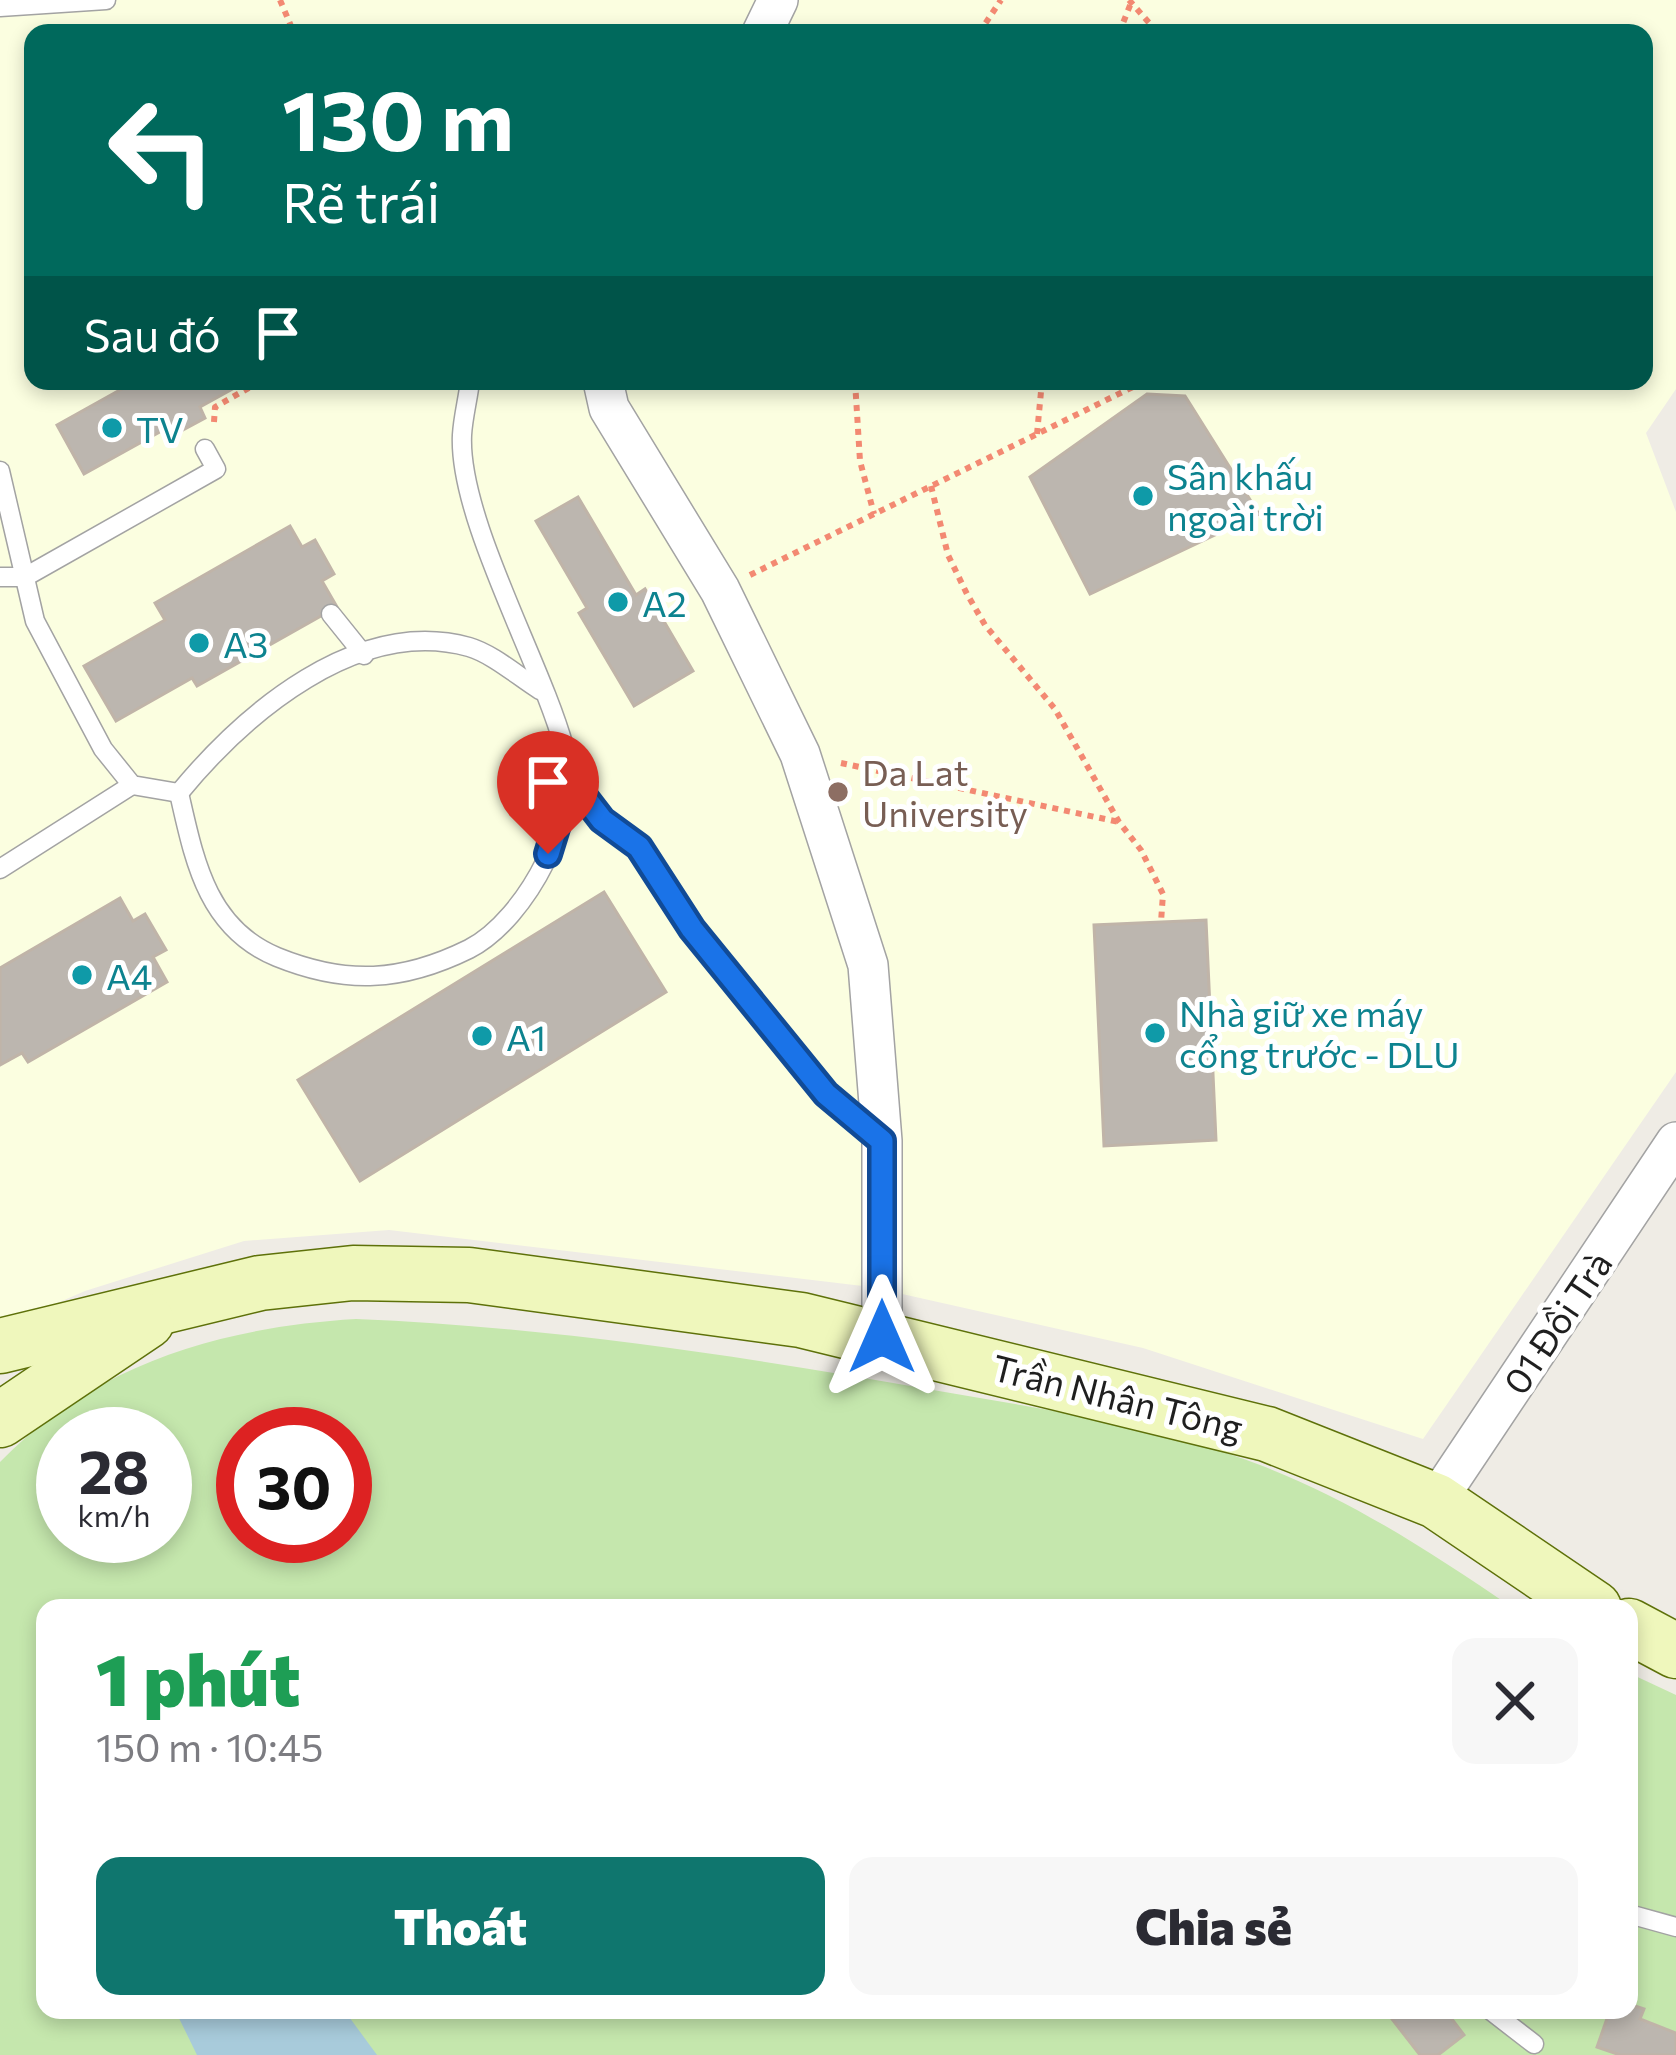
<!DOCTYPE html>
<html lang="vi">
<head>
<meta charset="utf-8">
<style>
  body { margin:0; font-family:Commissioner,sans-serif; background:#f7f7f7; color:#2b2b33; height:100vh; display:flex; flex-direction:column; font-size:45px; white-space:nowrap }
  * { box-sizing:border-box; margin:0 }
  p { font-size:39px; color:#7c7c81 }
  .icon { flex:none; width:66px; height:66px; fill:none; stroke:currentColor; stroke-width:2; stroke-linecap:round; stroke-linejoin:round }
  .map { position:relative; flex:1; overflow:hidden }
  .side { position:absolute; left:36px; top:1599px; width:1602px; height:420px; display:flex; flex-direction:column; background:#fff; border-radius:24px; box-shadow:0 6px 18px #0003 }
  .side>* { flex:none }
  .hud { position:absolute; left:24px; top:24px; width:1629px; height:366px; border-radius:24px; box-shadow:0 6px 18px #0003; background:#00695c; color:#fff; overflow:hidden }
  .speed { position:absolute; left:36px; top:1407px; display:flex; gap:24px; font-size:60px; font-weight:700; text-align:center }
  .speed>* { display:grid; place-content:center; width:156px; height:156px; border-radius:50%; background:#fff; box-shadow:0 6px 18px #0003; line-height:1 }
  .speed small { font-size:30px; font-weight:400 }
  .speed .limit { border:18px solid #d22; background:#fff; color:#111 }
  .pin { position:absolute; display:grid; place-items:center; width:102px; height:102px; color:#fff; margin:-123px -51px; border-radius:50% 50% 50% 0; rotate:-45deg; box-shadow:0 0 12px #0007 }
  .pin .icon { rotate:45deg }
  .me { position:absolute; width:132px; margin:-66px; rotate:0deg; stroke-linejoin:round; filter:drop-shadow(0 0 9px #0008) }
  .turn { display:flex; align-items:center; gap:42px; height:252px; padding:0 60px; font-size:54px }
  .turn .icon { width:156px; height:156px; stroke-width:2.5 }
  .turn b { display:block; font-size:84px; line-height:102px }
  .then { display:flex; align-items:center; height:114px; padding:0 60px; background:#0003; gap:24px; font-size:45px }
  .round { display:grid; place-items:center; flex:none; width:126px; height:126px; border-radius:24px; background:#f7f7f7 }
  .overview { display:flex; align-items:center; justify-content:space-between; height:204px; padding:0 60px }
  h1 { font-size:72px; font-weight:800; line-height:90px; color:#1e9e55 }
  .action { display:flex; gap:24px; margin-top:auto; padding:24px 60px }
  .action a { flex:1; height:138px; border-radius:24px; background:#0f766e; color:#fff; font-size:48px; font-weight:800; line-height:138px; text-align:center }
  .action a+a { background:#f7f7f7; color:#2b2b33 }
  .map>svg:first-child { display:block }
</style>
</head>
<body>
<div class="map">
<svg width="1676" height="2055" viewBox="0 0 1676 2055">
  <rect width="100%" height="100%" fill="#efece5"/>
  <path fill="#fbfee0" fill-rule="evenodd" d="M0,0H1676V389L1646,433L1676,512V1072L1423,1439L1143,1348L871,1287L389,1230L244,1241L85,1291L0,1328ZM33,33H1644V381H33Z"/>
  <path fill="#c5e7ad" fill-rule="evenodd" d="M356,1319C551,1327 741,1356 933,1390C1042,1409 1156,1425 1260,1465C1352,1500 1432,1553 1513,1608H45V2010H1629V1673L1676,1695V2055H0V1462C96,1363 223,1327 356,1319ZM63,1434H165V1536H63ZM243,1434H345V1536H243Z"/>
  <polygon fill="#a8cbdb" points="175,2010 344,2010 377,2055 197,2055"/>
  <g fill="#bcb6af" stroke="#c0b4a8" stroke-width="3">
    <polygon points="136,381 247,381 200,407 205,418 181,431 176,423 84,474 57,425"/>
    <polygon points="1147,394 1185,396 1259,514 1090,594 1030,477"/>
    <polygon points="578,497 636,595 645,589 693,671 634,706 579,613 587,608 536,521"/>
    <polygon points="290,526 302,547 315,540 334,574 322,581 337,607 197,686 192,678 116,721 84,666 165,620 155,603"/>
    <polygon points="604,892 666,992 360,1181 298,1080"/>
    <polygon points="120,898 133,921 145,914 166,950 153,957 167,982 28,1062 22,1053 0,1065 0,968"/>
    <polygon points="1206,920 1216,1140 1104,1146 1094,925"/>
    <polygon points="1629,2004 1644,2009 1640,2019 1676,2033 1676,2055 1620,2055 1597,2047 1610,2010 1629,2010"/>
    <polygon points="1385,2010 1445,2010 1464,2035 1438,2055 1420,2055"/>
  </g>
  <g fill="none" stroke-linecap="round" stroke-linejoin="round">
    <g stroke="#a3a3a3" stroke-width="21">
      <g id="lane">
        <polyline points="0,7 106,0"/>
        <polyline points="0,471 35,621 103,749 132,785 179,793"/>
        <polyline points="0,577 25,577 216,469 205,449"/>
        <polyline points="331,614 364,655"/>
        <polyline points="565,772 602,820 639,847 691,929 826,1094 880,1139"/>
        <path d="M179,793C194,858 206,928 277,957C346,985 402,982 469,949C527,919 583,813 564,747C541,662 458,518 462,435C463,417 468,399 470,381"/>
        <path d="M179,793C244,714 357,616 469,647C493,654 519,677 540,690"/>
        <polyline points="0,869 132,785"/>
        <polyline points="1629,1914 1676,1927"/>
        <polyline points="1490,2010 1534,2044"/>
      </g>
    </g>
    <g stroke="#a3a3a3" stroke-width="42">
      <g id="street">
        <polyline points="762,33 778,0"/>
        <polyline points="603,381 609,408 720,590 800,754 868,965 882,1141 882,1337"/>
        <polyline points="1436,1501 1676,1142"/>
      </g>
    </g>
    <g stroke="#5e710a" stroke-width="57">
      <g id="secondary">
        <polyline points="0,1346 260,1283 353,1273 469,1275 801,1320 1267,1434 1436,1501 1594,1608"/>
        <polyline points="0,1420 147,1321"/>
        <polyline points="1629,1626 1676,1651"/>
      </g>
    </g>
    <g stroke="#f38972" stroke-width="6" stroke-dasharray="6 6" stroke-linecap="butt">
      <polyline points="280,0 294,33"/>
      <polyline points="1129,0 1158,33"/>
      <polyline points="979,33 1001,0"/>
      <polyline points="1119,33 1131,3"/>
      <polyline points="1644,154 1649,221 1644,227"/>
      <polyline points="855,381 860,461 874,514"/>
      <polyline points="214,422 215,407 261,381"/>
      <polyline points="1037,434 1042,381"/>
      <polyline points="931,486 948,555 967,594 985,625 1055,709 1119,822 1141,850 1163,894 1161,922"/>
      <polyline points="750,575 1145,381"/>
      <polyline points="841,763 1119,822"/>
    </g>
    <use href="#lane" stroke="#fff" stroke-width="18"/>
    <use href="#street" stroke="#fff" stroke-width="39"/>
    <use href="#secondary" stroke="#eff7bc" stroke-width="54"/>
  </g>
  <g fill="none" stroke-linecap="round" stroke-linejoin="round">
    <g stroke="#114b97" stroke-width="30">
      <polyline id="route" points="548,854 565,799 565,772 602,820 639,847 692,929 826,1094 882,1141 882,1337"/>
    </g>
    <use href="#route" stroke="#1a73e8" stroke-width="21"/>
  </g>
  <g fill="#0f9aa8" stroke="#fff" stroke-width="4.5">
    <circle cx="112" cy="428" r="12"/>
    <circle cx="1143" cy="496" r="12"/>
    <circle cx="618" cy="602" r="12"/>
    <circle cx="199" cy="643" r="12"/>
    <circle cx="82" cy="975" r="12"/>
    <circle cx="1155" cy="1033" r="12"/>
    <circle cx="482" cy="1036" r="12"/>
  </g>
  <circle fill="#8d6e63" stroke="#fff" stroke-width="4.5" cx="838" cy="792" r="12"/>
  <g text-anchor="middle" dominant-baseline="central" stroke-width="10" stroke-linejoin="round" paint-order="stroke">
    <g font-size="36" fill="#0d838f" stroke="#fff" text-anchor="start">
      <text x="136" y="428">TV</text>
      <text x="1167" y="475">Sân khấu<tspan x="1167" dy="41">ngoài trời</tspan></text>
      <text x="642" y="602">A2</text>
      <text x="223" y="643">A3</text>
      <text x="106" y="975">A4</text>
      <text x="1179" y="1012">Nhà giữ xe máy<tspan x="1179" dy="41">cổng trước - DLU</tspan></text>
      <text x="506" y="1036">A1</text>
    </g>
    <g font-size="36" fill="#785e54" stroke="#fff" text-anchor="start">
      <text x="862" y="771">Da Lat<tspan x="862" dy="41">University</tspan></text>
    </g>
    <g font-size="36" fill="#1f1f1f" stroke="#fff">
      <text transform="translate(1556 1322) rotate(-56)">01 Đồi Trà</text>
      <text transform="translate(1118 1396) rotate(14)">Trần Nhân Tông</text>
    </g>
  </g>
</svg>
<div class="speed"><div>28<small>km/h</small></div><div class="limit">30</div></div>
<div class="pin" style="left:548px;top:854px;background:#d93025"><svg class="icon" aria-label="arrive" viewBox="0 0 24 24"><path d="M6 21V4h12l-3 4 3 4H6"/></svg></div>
<svg class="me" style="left:882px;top:1337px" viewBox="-20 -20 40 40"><path d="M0-17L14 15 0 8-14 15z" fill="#1a73e8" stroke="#fff" stroke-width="4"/></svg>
<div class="hud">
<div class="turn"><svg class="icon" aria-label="left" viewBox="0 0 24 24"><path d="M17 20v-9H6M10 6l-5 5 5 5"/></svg><div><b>130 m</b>Rẽ trái</div></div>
<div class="then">Sau đó<svg class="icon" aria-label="arrive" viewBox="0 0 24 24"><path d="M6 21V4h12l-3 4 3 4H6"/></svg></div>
</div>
<section class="side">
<div class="overview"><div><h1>1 phút</h1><p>150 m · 10:45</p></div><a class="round"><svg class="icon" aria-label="close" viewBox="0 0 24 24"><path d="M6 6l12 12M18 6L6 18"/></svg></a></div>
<div class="action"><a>Thoát</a><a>Chia sẻ</a></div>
</section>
</div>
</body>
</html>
